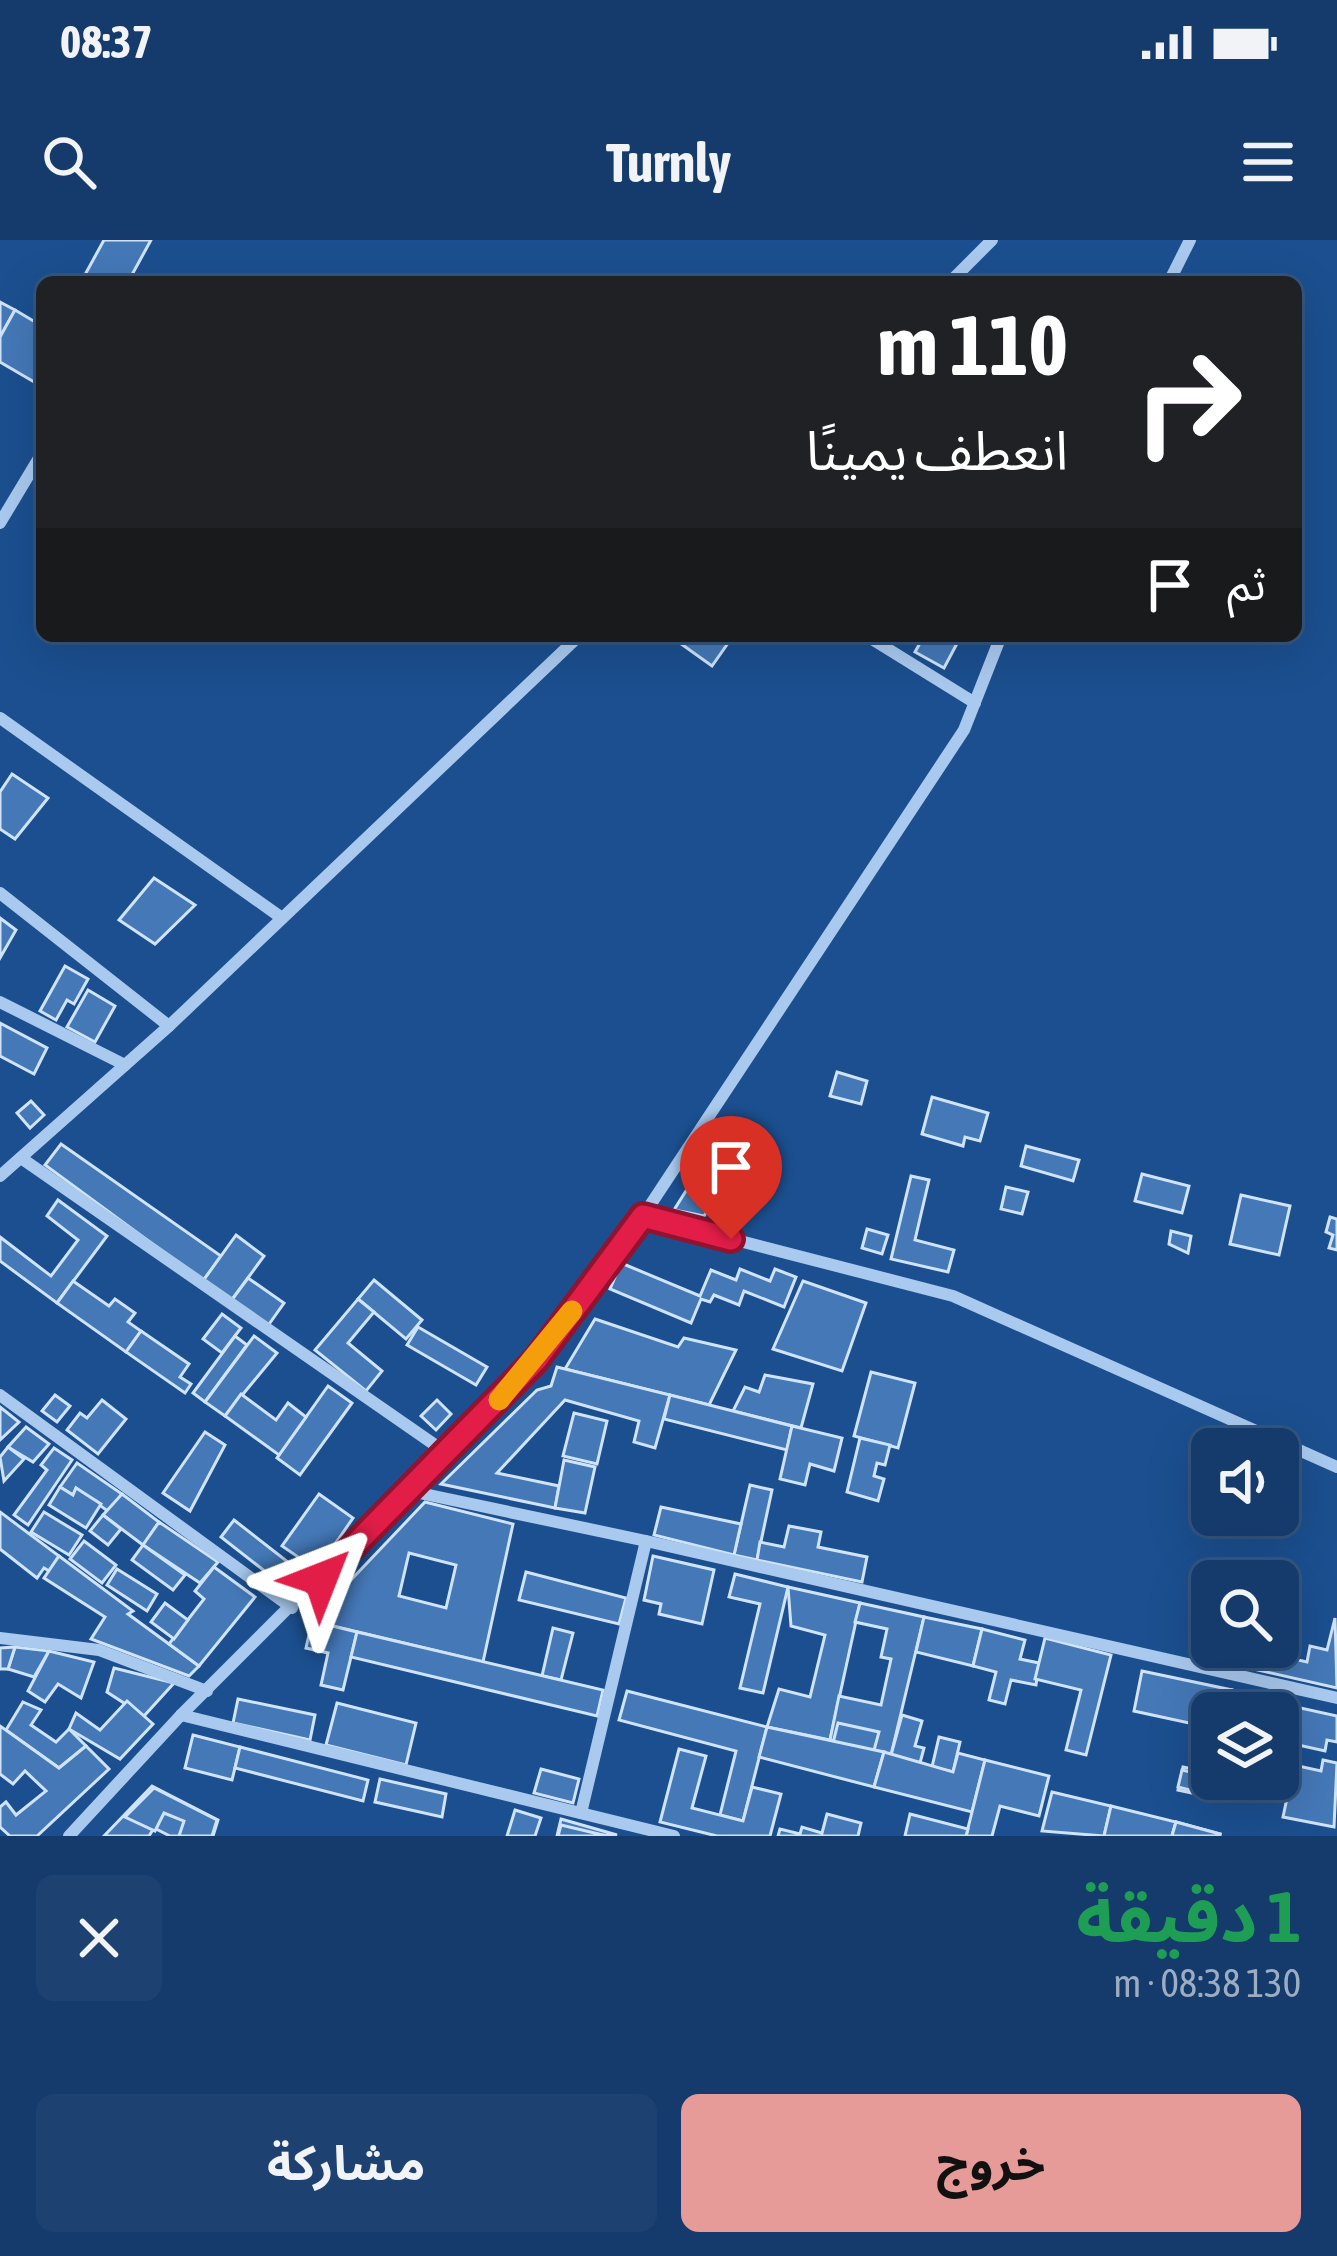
<!DOCTYPE html>
<html lang="ar">
<head>
<meta charset="utf-8">
<style>
  body { margin:0; font-family:"Asap Condensed","Noto Sans Arabic",sans-serif; background:#1d4271; color:#f1f3f6; direction:rtl; height:100vh; display:flex; flex-direction:column; font-size:45px; white-space:nowrap }
  * { box-sizing:border-box; margin:0 }
  p { font-size:39px; color:#9dadc1 }
  .icon { flex:none; width:66px; height:66px; fill:none; stroke:currentColor; stroke-width:2; stroke-linecap:round; stroke-linejoin:round }
  .map { position:relative; height:1596px; overflow:hidden; direction:ltr }
  .details { display:flex; flex-direction:column; background:#143b6b; flex:1 }
  .details>* { flex:none }
  .banner { position:absolute; left:36px; top:36px; width:1266px; height:366px; border-radius:18px; box-shadow:0 12px 48px #0002,0 0 0 3px #33557e; direction:rtl; background:#202124; color:#fff; overflow:hidden }
  .fabs { position:absolute; left:1191px; top:1188px; display:grid; gap:24px }
  .fabs a { display:grid; place-items:center; width:108px; height:108px; border-radius:18px; background:#143b6b; box-shadow:0 12px 48px #0002,0 0 0 3px #33557e; font-size:60px }
  .pin { position:absolute; display:grid; place-items:center; width:102px; height:102px; color:#fff; margin:-123px -51px; border-radius:50% 50% 50% 0; rotate:-45deg; box-shadow:0 0 12px #0007 }
  .pin .icon { rotate:45deg }
  .me { position:absolute; width:132px; margin:-66px; rotate:45deg; stroke-linejoin:round; filter:drop-shadow(0 0 9px #0008) }
  .turn { display:flex; align-items:center; gap:42px; height:252px; padding:0 36px; font-size:54px }
  .turn .icon { width:156px; height:156px; stroke-width:2.5 }
  .turn b { display:block; font-size:84px; line-height:102px }
  .then { display:flex; align-items:center; height:114px; padding:0 36px; background:#0003; gap:24px; font-size:45px }
  .round { display:grid; place-items:center; flex:none; width:126px; height:126px; border-radius:18px; background:#1d4271 }
  .overview { display:flex; align-items:center; justify-content:space-between; height:204px; padding:0 36px }
  h1 { font-size:72px; font-weight:700; line-height:90px; color:#1e9e55 }
  .primary-button { display:flex; gap:24px; margin-top:auto; padding:24px 36px }
  .primary-button a { flex:1; height:138px; border-radius:18px; background:#e69b98; color:#111; font-size:48px; font-weight:700; line-height:138px; text-align:center }
  .primary-button a+a { background:#1d4271; color:#f1f3f6 }
  .status { display:flex; justify-content:space-between; align-items:center; height:84px; padding:0 60px; background:#143b6b; direction:ltr }
  .status svg { height:33px; fill:currentColor }
  header { display:flex; justify-content:space-between; align-items:center; height:156px; padding:0 36px; background:#143b6b; font-size:54px; font-weight:700 }
  .map>svg:first-child { display:block }
</style>
</head>
<body>
<div class="status"><b>08:37</b><svg viewBox="0 0 49 12"><path d="M0 12V9h3v3zM5 12V6h3v6zM10 12V3h3v9zM15 12V0h3v12zM26 1h20v11H26zM47 4h2v5h-2z"/></svg></div>
<header><svg class="icon" aria-label="menu" viewBox="0 0 24 24"><path d="M4 6h16M4 12h16M4 18h16"/></svg>Turnly<svg class="icon" aria-label="search" viewBox="0 0 24 24"><circle cx="10" cy="10" r="6"/><path d="M15 15l6 6"/></svg></header>
<div class="map">
<svg width="1337" height="1596" viewBox="0 0 1337 1596">
  <rect width="100%" height="100%" fill="#1b4f8f"/>
  <g fill="#4478b7" stroke="#cfe3fa" stroke-width="3" fill-rule="evenodd">
    <polygon points="104,0 151,0 128,42 81,42"/>
    <polygon points="0,62 15,70 0,97"/>
    <polygon points="15,70 42,86 41,146 0,122 0,97"/>
    <polygon points="670,396 733,396 712,426"/>
    <polygon points="924,396 961,396 944,428 915,412"/>
    <polygon points="12,534 48,558 15,599 0,589 0,552"/>
    <polygon points="154,638 195,665 155,704 119,680"/>
    <polygon points="0,678 16,690 0,718"/>
    <polygon points="65,726 88,739 74,764 67,760 56,780 40,771"/>
    <polygon points="88,750 115,766 95,802 67,787"/>
    <polygon points="0,783 47,808 34,834 0,816"/>
    <polygon points="837,832 867,841 861,864 830,856"/>
    <polygon points="932,857 988,873 980,901 965,897 963,906 922,894"/>
    <polygon points="31,861 44,875 30,888 17,873"/>
    <polygon points="726,887 750,903 704,976 674,970"/>
    <polygon points="61,904 221,1016 203,1041 45,925"/>
    <polygon points="1026,906 1079,920 1073,941 1021,926"/>
    <polygon points="1142,934 1189,946 1182,973 1135,961"/>
    <polygon points="911,936 929,940 915,1000 954,1010 948,1032 891,1019"/>
    <polygon points="1006,947 1028,952 1022,974 1001,969"/>
    <polygon points="1241,955 1290,966 1279,1015 1230,1004"/>
    <polygon points="58,960 107,996 57,1063 0,1021 0,997 51,1036 78,1000 47,976"/>
    <polygon points="1330,977 1337,979 1337,1010 1329,1008 1333,995 1326,992"/>
    <polygon points="867,989 888,995 882,1014 862,1008"/>
    <polygon points="1171,991 1191,996 1188,1013 1169,1004"/>
    <polygon points="236,995 264,1016 231,1061 203,1041"/>
    <polygon points="621,1023 700,1056 711,1030 736,1040 740,1029 770,1041 775,1029 796,1037 784,1067 744,1051 739,1065 714,1055 710,1062 701,1059 691,1083 610,1049"/>
    <polygon points="248,1038 284,1063 267,1087 231,1061"/>
    <polygon points="374,1040 422,1080 406,1099 358,1059"/>
    <polygon points="73,1041 109,1066 115,1059 135,1073 128,1082 141,1091 126,1112 57,1063"/>
    <polygon points="803,1041 866,1063 842,1131 773,1109"/>
    <polygon points="358,1059 374,1072 348,1103 382,1131 366,1151 315,1110"/>
    <polygon points="222,1074 241,1088 222,1113 203,1099"/>
    <polygon points="595,1079 678,1107 684,1098 736,1110 709,1165 565,1129"/>
    <polygon points="418,1087 487,1127 476,1145 407,1105"/>
    <polygon points="141,1091 189,1124 180,1137 191,1144 185,1153 126,1112"/>
    <polygon points="235,1096 247,1105 205,1162 193,1153"/>
    <polygon points="254,1096 277,1113 225,1176 205,1162"/>
    <polygon points="557,1127 670,1155 655,1208 634,1202 639,1181 565,1160 497,1233 559,1246 555,1268 441,1244 537,1150 551,1146"/>
    <polygon points="871,1132 915,1143 898,1208 854,1196"/>
    <polygon points="765,1135 813,1144 801,1188 733,1171 745,1147 759,1152"/>
    <polygon points="328,1146 352,1163 300,1235 277,1218"/>
    <polygon points="241,1154 276,1180 288,1163 306,1177 279,1215 225,1176"/>
    <polygon points="55,1155 70,1166 57,1182 42,1171"/>
    <polygon points="670,1155 792,1186 787,1210 664,1179"/>
    <polygon points="102,1160 126,1179 98,1214 67,1190 80,1173 87,1178"/>
    <polygon points="437,1160 451,1174 436,1190 421,1176"/>
    <polygon points="0,1167 19,1182 0,1200"/>
    <polygon points="574,1173 607,1181 597,1224 563,1216"/>
    <polygon points="792,1186 842,1198 834,1231 810,1224 805,1245 780,1239"/>
    <polygon points="26,1187 49,1204 33,1222 8,1207"/>
    <polygon points="205,1192 225,1205 190,1271 163,1253"/>
    <polygon points="860,1198 890,1205 885,1225 877,1223 874,1236 884,1239 878,1261 847,1252"/>
    <polygon points="8,1207 24,1219 4,1241 0,1217"/>
    <polygon points="54,1208 72,1220 28,1285 14,1275 47,1230 41,1225"/>
    <polygon points="564,1220 595,1227 585,1273 555,1268"/>
    <polygon points="77,1223 122,1254 109,1272 76,1248 73,1255 60,1247"/>
    <polygon points="750,1245 772,1250 757,1320 734,1315"/>
    <polygon points="60,1247 73,1255 76,1248 101,1264 86,1288 49,1265"/>
    <polygon points="122,1254 159,1282 143,1305 103,1275"/>
    <polygon points="319,1254 353,1278 317,1330 282,1306"/>
    <path d="M425,1262L513,1284L483,1422L312,1381ZM409,1313L456,1325L446,1368L399,1356Z"/>
    <polygon points="661,1267 741,1284 734,1315 654,1295"/>
    <polygon points="0,1272 59,1316 49,1331 44,1328 37,1338 0,1309"/>
    <polygon points="44,1272 82,1295 69,1315 31,1292"/>
    <polygon points="103,1275 121,1289 108,1305 90,1291"/>
    <polygon points="234,1280 293,1326 280,1343 221,1297"/>
    <polygon points="159,1282 218,1322 200,1343 143,1305"/>
    <polygon points="789,1286 821,1292 818,1307 867,1317 862,1342 757,1320 760,1302 784,1307"/>
    <polygon points="84,1301 116,1325 102,1343 70,1319"/>
    <polygon points="143,1305 185,1335 173,1350 132,1320"/>
    <polygon points="59,1316 133,1371 128,1374 199,1426 189,1436 91,1399 105,1377 44,1338"/>
    <polygon points="653,1316 714,1330 702,1384 659,1374 661,1364 644,1360"/>
    <polygon points="214,1327 255,1357 199,1426 169,1404 204,1359 195,1351"/>
    <polygon points="117,1329 157,1354 147,1371 107,1345"/>
    <polygon points="526,1332 626,1358 619,1384 519,1360"/>
    <polygon points="735,1334 788,1347 763,1453 740,1448 760,1364 729,1357"/>
    <polygon points="788,1347 860,1363 830,1500 767,1487 779,1449 810,1457 825,1395 791,1386"/>
    <polygon points="165,1363 188,1380 174,1399 151,1382"/>
    <polygon points="860,1363 924,1377 891,1515 830,1500 839,1456 881,1465 891,1419 881,1417 887,1389 855,1382"/>
    <polygon points="924,1377 982,1389 973,1426 916,1412"/>
    <polygon points="1335,1378 1337,1448 1205,1418 1209,1400 1212,1407 1240,1407 1307,1422 1310,1406 1327,1410"/>
    <polygon points="312,1381 357,1392 343,1450 321,1445 328,1413 306,1408"/>
    <polygon points="553,1388 573,1393 561,1440 542,1436"/>
    <polygon points="982,1389 1025,1400 1020,1419 1039,1423 1036,1445 1011,1440 1005,1464 989,1460 996,1432 973,1426"/>
    <polygon points="357,1392 603,1450 597,1476 351,1417"/>
    <polygon points="1045,1398 1111,1415 1086,1515 1066,1510 1081,1450 1035,1439"/>
    <polygon points="15,1407 49,1411 34,1437 8,1429"/>
    <polygon points="15,1407 8,1429 0,1429 0,1408"/>
    <polygon points="49,1411 94,1422 81,1458 58,1444 45,1462 28,1451"/>
    <polygon points="114,1428 174,1443 144,1476 107,1452"/>
    <polygon points="1142,1431 1232,1450 1226,1473 1212,1473 1212,1488 1134,1471"/>
    <polygon points="1232,1450 1293,1466 1278,1526 1278,1473 1226,1473"/>
    <polygon points="627,1451 767,1487 743,1581 720,1575 736,1511 619,1480"/>
    <polygon points="1232,1453 1337,1476 1337,1502 1327,1500 1325,1511 1294,1504 1289,1532 1278,1530 1278,1473 1228,1473"/>
    <polygon points="238,1459 315,1475 310,1500 233,1483"/>
    <polygon points="127,1461 153,1484 120,1519 69,1489 76,1473 100,1490"/>
    <polygon points="23,1462 41,1470 31,1485 56,1502 69,1489 86,1506 59,1528 6,1490"/>
    <polygon points="337,1463 416,1483 406,1525 326,1505"/>
    <polygon points="902,1475 922,1481 915,1506 924,1508 920,1523 891,1515"/>
    <polygon points="838,1483 879,1492 873,1514 833,1503"/>
    <polygon points="0,1486 59,1528 86,1506 109,1529 37,1596 10,1596 0,1587 0,1567 6,1562 16,1575 46,1551 25,1531 13,1544 0,1534"/>
    <polygon points="767,1487 884,1512 874,1547 759,1517"/>
    <polygon points="193,1495 240,1507 232,1540 185,1528"/>
    <polygon points="939,1497 960,1502 953,1532 932,1527"/>
    <polygon points="240,1507 368,1540 363,1561 235,1528"/>
    <polygon points="679,1509 706,1516 692,1568 743,1581 752,1547 781,1554 770,1596 717,1596 660,1582"/>
    <polygon points="884,1512 953,1532 958,1513 985,1520 972,1572 874,1547"/>
    <polygon points="985,1520 1049,1536 1039,1576 1000,1566 992,1596 966,1596"/>
    <polygon points="1323,1520 1337,1523 1334,1587 1283,1577 1294,1525 1321,1531"/>
    <polygon points="1183,1527 1212,1533 1210,1557 1178,1550"/>
    <polygon points="541,1529 579,1539 573,1563 534,1553"/>
    <polygon points="1182,1530 1212,1537 1209,1555 1178,1547"/>
    <polygon points="380,1539 446,1554 442,1577 375,1562"/>
    <polygon points="152,1546 218,1580 213,1596 170,1596 154,1588 149,1596 104,1596"/>
    <polygon points="154,1548 217,1580 212,1596 179,1596 184,1581 164,1573 155,1591 125,1577"/>
    <polygon points="1052,1552 1111,1566 1104,1596 1042,1591"/>
    <polygon points="1111,1566 1176,1582 1172,1596 1104,1596"/>
    <polygon points="515,1570 541,1578 535,1596 507,1596"/>
    <polygon points="827,1574 861,1583 858,1596 778,1596 780,1589 800,1594 802,1587 822,1593"/>
    <polygon points="910,1574 968,1589 966,1596 905,1596"/>
    <polygon points="561,1579 617,1595 557,1596"/>
    <polygon points="1176,1582 1220,1594 1220,1596 1172,1596"/>
    <polygon points="1176,1582 1220,1594 1219,1596 1172,1596"/>
    <polygon points="561,1585 607,1596 558,1596"/>
  </g>
  <g fill="none" stroke-linecap="round" stroke-linejoin="round">
    <g stroke="#a9c9ee" stroke-width="12">
      <polyline points="950,42 992,0"/>
      <polyline points="1169,42 1190,0"/>
      <polyline points="0,283 42,213"/>
      <polyline points="867,396 975,463"/>
      <polyline points="0,478 282,678"/>
      <polyline points="0,653 169,786"/>
      <polyline points="0,762 125,825"/>
      <polyline points="21,918 448,1214"/>
      <polyline points="0,936 169,786 579,396"/>
      <polyline points="643,976 953,1056 1337,1227"/>
      <polyline points="0,1155 292,1368"/>
      <polyline points="410,1251 646,1301 581,1573"/>
      <polyline points="646,1301 1337,1458"/>
      <polyline points="0,1398 99,1410 207,1451"/>
      <polyline points="181,1475 674,1596"/>
      <polyline points="69,1596 181,1475 536,1120 643,976 964,490 1001,396"/>
    </g>
  </g>
  <g fill="none" stroke-linecap="round" stroke-linejoin="round">
    <g stroke="#92132f" stroke-width="30">
      <polyline id="route" points="321,1339 536,1120 643,976 731,999"/>
    </g>
    <use href="#route" stroke="#e11d48" stroke-width="21"/>
    <polyline stroke="#f59e0b" stroke-width="21" points="499,1160 572,1071"/>
  </g>
</svg>
<div class="fabs">
<a><svg class="icon" aria-label="sound" viewBox="0 0 24 24"><path d="M4 9h4l5-4v14l-5-4H4zM17 9q2 3 0 6"/></svg></a>
<a><svg class="icon" aria-label="search" viewBox="0 0 24 24"><circle cx="10" cy="10" r="6"/><path d="M15 15l6 6"/></svg></a>
<a><svg class="icon" aria-label="layers" viewBox="0 0 24 24"><path d="M12 4l9 5-9 5-9-5zM3 14l9 5 9-5"/></svg></a>
</div>
<div class="pin" style="left:731px;top:999px;background:#d93025"><svg class="icon" aria-label="arrive" viewBox="0 0 24 24"><path d="M6 21V4h12l-3 4 3 4H6"/></svg></div>
<svg class="me" style="left:321px;top:1339px" viewBox="-20 -20 40 40"><path d="M0-17L14 15 0 8-14 15z" fill="#e11d48" stroke="#fff" stroke-width="4"/></svg>
<div class="banner">
<div class="turn"><svg class="icon" aria-label="right" viewBox="0 0 24 24"><path d="M7 20v-9h11M14 6l5 5-5 5"/></svg><div><b>110 m</b>انعطف يمينًا</div></div>
<div class="then">ثم<svg class="icon" aria-label="arrive" viewBox="0 0 24 24"><path d="M6 21V4h12l-3 4 3 4H6"/></svg></div>
</div>
</div>
<section class="details">
<div class="overview"><div><h1>1 دقيقة</h1><p>130 m · 08:38</p></div><a class="round"><svg class="icon" aria-label="close" viewBox="0 0 24 24"><path d="M6 6l12 12M18 6L6 18"/></svg></a></div>
<div class="primary-button"><a>خروج</a><a>مشاركة</a></div>
</section>
</body>
</html>
